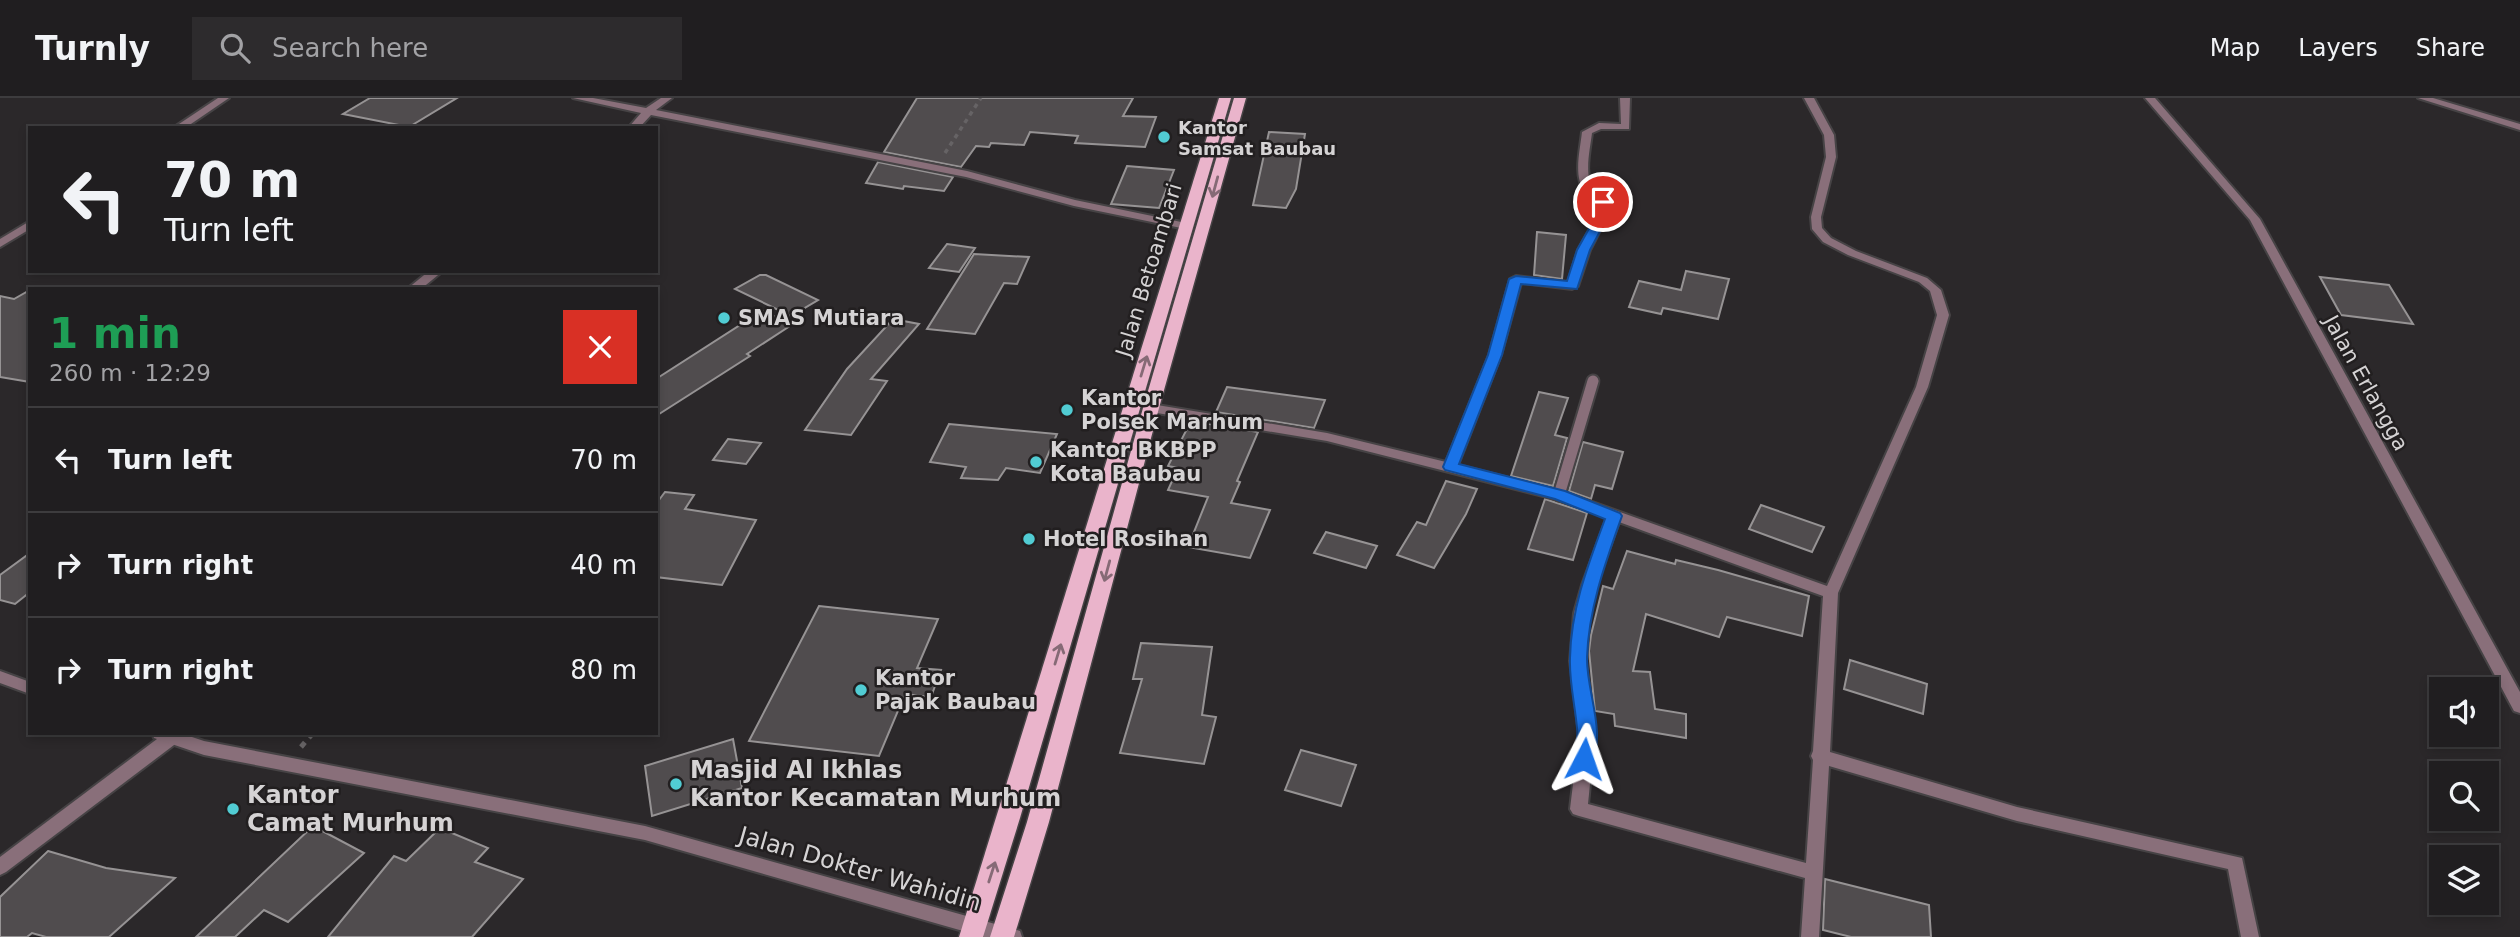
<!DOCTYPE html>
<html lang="en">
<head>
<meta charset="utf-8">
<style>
  body { margin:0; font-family:"DejaVu Sans",sans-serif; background:#2d2b2d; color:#f1f3f6; height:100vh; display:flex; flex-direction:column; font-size:26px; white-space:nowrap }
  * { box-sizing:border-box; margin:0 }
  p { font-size:23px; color:#a2a2a5 }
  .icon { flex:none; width:38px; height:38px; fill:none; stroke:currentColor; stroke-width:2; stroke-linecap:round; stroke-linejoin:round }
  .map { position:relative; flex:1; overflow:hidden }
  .drawer { position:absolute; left:28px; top:189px; width:630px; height:448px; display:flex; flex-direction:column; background:#201e20; border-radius:0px; box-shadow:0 4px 10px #0003,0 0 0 2px #3d3c3e }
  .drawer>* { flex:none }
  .banner { position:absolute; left:28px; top:28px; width:630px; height:147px; border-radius:0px; box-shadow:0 4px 10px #0003,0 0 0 2px #3d3c3e; background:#201e20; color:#f1f3f6; overflow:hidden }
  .controls { position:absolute; left:2429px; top:579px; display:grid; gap:14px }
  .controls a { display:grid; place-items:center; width:70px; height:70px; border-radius:0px; background:#201e20; box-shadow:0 4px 10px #0003,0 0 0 2px #3d3c3e; font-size:35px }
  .pin { position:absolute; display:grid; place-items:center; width:60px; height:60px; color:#fff; margin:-30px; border:4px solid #fff; border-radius:50%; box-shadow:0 2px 7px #0007 }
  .me { position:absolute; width:77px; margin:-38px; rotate:4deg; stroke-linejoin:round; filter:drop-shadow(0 0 5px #0008) }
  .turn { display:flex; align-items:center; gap:24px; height:147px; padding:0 21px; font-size:32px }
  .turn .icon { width:91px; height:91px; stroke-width:2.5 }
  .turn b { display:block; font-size:49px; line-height:60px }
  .round { display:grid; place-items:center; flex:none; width:74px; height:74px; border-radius:0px; background:#2d2b2d }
  .overview { display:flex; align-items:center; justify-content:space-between; height:119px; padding:0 21px }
  h1 { font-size:42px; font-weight:700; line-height:52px; color:#1e9e55 }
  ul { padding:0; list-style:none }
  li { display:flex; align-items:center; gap:21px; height:105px; padding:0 21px; border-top:2px solid #3d3c3e }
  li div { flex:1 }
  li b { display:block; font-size:26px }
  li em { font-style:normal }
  header { display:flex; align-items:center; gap:42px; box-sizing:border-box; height:98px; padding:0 35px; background:#201e20; border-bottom:2px solid #3d3c3e }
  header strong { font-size:33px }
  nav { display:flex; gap:38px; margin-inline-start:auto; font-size:24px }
  .search { width:490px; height:63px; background:#2d2b2d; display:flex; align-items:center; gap:18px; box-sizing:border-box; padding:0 24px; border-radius:0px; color:#a2a2a5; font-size:26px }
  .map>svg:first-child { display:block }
</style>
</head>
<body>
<header>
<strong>Turnly</strong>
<div class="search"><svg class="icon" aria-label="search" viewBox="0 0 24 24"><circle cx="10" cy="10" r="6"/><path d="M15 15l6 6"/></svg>Search here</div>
<nav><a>Map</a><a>Layers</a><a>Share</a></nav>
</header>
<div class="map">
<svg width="2520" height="839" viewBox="0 0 2520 839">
  <rect width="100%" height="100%" fill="#2b282a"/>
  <g fill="#504c4e" stroke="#969394" stroke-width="2">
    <polygon points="370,0 457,0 409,29 343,16"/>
    <polygon points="917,0 1133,0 1123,18 1156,19 1145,49 1075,45 1078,38 1030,34 1024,47 991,45 989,49 976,48 961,69 884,54"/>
    <polygon points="1269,34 1305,36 1296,91 1286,110 1253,107"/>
    <polygon points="878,64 953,79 944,93 904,88 903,91 866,85"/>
    <polygon points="1127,68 1174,72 1159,110 1111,106"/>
    <polygon points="1537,134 1566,137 1562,181 1534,177"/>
    <polygon points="947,146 975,150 959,174 929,170"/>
    <polygon points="974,156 1029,159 1017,186 1004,185 975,236 927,231"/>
    <polygon points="1686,173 1729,181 1718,221 1663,210 1661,216 1629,209 1639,183 1681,192"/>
    <polygon points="760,177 766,177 818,202 791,218 735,191"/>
    <polygon points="2320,179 2389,187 2413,226 2341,217"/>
    <polygon points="30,192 30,284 0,279 0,198 14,201"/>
    <polygon points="762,213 793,226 747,256 750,258 656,318 656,281"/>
    <polygon points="893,221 919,226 871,281 887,283 851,337 805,332 847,271"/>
    <polygon points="1227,289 1325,302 1314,330 1216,314"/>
    <polygon points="1539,294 1568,300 1555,337 1567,340 1553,388 1511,378"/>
    <polygon points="1191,323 1258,334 1237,383 1240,384 1231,405 1270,412 1250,460 1188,449 1208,399 1168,392 1178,370 1168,368"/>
    <polygon points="949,326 1057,336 1040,375 1006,370 998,382 961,380 966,369 930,364"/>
    <polygon points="728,341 761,345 746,366 713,362"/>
    <polygon points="1583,344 1623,354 1612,391 1595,387 1591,401 1569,393"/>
    <polygon points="1446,383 1477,391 1466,416 1434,470 1397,457 1417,424 1426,427"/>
    <polygon points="665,394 694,397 685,411 756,422 722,487 656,479 656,406"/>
    <polygon points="1545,401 1587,415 1573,462 1528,451"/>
    <polygon points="1761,407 1824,429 1812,454 1749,431"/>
    <polygon points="1326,434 1377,448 1366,470 1314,455"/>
    <polygon points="1627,453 1675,466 1676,462 1718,472 1809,498 1802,538 1727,519 1719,539 1646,516 1633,573 1650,574 1655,611 1686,616 1686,640 1615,628 1614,616 1595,613 1589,553 1591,537 1603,488 1613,491"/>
    <polygon points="30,455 30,494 15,506 0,502 0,477"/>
    <polygon points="819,508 938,521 917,570 941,572 931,599 905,596 879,658 749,643"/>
    <polygon points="1141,545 1212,549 1202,617 1216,619 1204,666 1120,655 1142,581 1133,581"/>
    <polygon points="1850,562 1927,586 1923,616 1844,591"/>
    <polygon points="733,641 742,690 652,718 645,668"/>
    <polygon points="1301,652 1356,667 1341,708 1285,692"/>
    <polygon points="313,728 364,755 288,824 264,812 235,839 196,839"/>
    <polygon points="440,730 488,750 475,764 523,781 472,839 328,839 394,758 406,763"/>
    <polygon points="48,753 106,770 175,780 109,839 46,839 32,835 27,839 0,839 0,799"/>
    <polygon points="1825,781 1929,807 1931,839 1851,839 1823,832"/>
  </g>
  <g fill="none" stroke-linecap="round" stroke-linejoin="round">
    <g stroke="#464345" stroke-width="15">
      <polyline id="service" points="1559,397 1593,283"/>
    </g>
    <g stroke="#464345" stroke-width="4">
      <g id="minor">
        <polygon points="218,0 229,0 185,30 173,30"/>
        <polygon points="573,0 593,0 646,10 661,0 672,0 656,12 967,73 1075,102 1186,125 1191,128 1186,131 1074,108 966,79 651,17 639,30 628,30 641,15"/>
        <path d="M1620,0H1630L1629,31H1601L1592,35C1590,52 1583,79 1595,94C1601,100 1607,103 1611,111L1590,152L1578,188L1572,191L1521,185L1501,257L1458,367L1564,394L1827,488L1916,289L1937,217L1930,193L1919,184L1848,157L1823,144L1812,131L1811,119L1826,59L1824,37L1804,0H1814L1834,37L1836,59L1821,119L1822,130L1831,140L1856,153L1927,180L1941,192L1949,217L1928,289L1838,495L1830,654L2017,709L2242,760L2259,839H2241L2228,771L2017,723L1829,668L1819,839H1801L1805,780L1579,718L1573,716L1570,711L1579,636L1570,563L1574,515L1582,487L1607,419L1555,401L1327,343L1151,314L1145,310L1151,306L1327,335L1446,364L1489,257L1510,181L1516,178L1568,184L1578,152L1601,111C1596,105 1589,101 1585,95C1573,78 1580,53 1582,34L1599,25L1621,26ZM1619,424L1823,498L1813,653L1811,658L1813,662L1806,765L1588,706L1595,636L1586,563L1590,515L1596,487Z"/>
        <polygon points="2418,0 2433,0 2520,26 2520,32"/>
        <polygon points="30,123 30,131 0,149 0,141"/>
        <polygon points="429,173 443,173 421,191 407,191"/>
        <polygon points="165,635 178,635 180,639 178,644 6,774 0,777 0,759"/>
      </g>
    </g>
    <g stroke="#464345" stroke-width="4">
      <g id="tertiary">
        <polygon points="2145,0 2155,0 2260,121 2520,594 2520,615 2514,613 2250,122"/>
        <polygon points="0,573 30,584 30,596 0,585"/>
        <polygon points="152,635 180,635 204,643 645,728 1013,831 1020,833 1022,839 984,839 645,742 204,657 154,640"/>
      </g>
    </g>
    <g stroke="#464345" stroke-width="3">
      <g id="primary">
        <polygon points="1219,0 1231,0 1020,720 983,839 959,839"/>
        <polygon points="1234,0 1246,0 1159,310 1049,724 1014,839 990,839 1027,724 1143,310"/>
      </g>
    </g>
    <polyline stroke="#666365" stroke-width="3.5" stroke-dasharray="4.5 4.5" stroke-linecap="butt" points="945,55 981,0"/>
    <polyline stroke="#666365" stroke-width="5" stroke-dasharray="6 6" stroke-linecap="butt" points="301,649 313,635"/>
    <use href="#service" stroke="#896f7a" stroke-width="11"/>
    <use href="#minor" fill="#896f7a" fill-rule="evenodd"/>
    <use href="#tertiary" fill="#896f7a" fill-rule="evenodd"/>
    <use href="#primary" fill="#eab4cb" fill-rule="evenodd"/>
  </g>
  <defs><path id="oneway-shaft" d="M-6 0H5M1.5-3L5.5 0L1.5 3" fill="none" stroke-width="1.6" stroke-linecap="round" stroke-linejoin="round" transform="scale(1.75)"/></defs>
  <g stroke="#866a76">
    <use href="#oneway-shaft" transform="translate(1215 89) rotate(105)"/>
    <use href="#oneway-shaft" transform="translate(1144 268) rotate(-73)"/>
    <use href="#oneway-shaft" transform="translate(1107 473) rotate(105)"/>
    <use href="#oneway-shaft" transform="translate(1058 556) rotate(-73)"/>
    <use href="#oneway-shaft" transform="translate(992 774) rotate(-72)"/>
  </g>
  <path fill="#1a73e8" stroke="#114b97" stroke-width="2" d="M1603,101L1607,102L1612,111L1590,152L1577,191L1521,186L1502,257L1459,366L1565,393L1620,415L1622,418C1605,466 1589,509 1587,559C1586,593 1607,635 1591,666L1584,669L1578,666C1572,656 1579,642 1577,630C1575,607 1569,583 1570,560C1571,510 1588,467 1605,421L1555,401L1445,372L1443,369L1488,257L1509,181L1516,178L1567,183L1577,152L1600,111L1597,104Z"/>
  <g fill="#51ccd3" stroke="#221f20" stroke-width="2.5">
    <circle cx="1164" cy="39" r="7"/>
    <circle cx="724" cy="220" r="7"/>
    <circle cx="1067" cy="312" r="7"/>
    <circle cx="1036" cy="364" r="7"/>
    <circle cx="1029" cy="441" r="7"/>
    <circle cx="861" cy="592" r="7"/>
    <circle cx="676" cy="686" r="7"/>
    <circle cx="233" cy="711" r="7"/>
  </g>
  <g text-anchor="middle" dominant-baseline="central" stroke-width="5" stroke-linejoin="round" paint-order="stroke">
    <g font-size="18" font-weight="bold" fill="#d5d3d4" stroke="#221f20" text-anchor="start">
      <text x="1178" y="29">Kantor<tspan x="1178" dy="21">Samsat Baubau</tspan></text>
    </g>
    <g font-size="21" fill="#d5d3d4" stroke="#221f20">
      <text transform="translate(1149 172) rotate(-73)">Jalan Betoambari</text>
      <text transform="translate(2366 285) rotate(61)">Jalan Erlangga</text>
    </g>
    <g font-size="21" font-weight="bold" fill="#d5d3d4" stroke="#221f20" text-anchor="start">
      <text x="738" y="220">SMAS Mutiara</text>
      <text x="1081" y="300">Kantor<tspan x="1081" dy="24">Polsek Marhum</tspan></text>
      <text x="1050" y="352">Kantor BKBPP<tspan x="1050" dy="24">Kota Baubau</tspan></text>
      <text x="1043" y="441">Hotel Rosihan</text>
      <text x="875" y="580">Kantor<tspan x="875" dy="24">Pajak Baubau</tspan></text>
    </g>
    <g font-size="24" font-weight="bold" fill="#d5d3d4" stroke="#221f20" text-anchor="start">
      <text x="690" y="672">Masjid Al Ikhlas<tspan x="690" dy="28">Kantor Kecamatan Murhum</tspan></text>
      <text x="247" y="697">Kantor<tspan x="247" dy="28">Camat Murhum</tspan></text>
    </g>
    <g font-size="24" fill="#d5d3d4" stroke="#221f20">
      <text transform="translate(860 771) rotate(16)">Jalan Dokter Wahidin</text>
    </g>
  </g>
</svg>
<div class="controls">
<a><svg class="icon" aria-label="sound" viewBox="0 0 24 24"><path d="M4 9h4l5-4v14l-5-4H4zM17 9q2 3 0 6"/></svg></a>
<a><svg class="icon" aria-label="search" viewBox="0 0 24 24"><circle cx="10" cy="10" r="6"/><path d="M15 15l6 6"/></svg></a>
<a><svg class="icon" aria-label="layers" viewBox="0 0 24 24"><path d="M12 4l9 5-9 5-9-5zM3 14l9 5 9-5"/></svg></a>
</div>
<div class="pin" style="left:1603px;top:104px;background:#d93025"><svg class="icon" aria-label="arrive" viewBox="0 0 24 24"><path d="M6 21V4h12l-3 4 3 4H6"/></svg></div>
<svg class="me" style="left:1584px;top:661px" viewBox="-20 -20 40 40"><path d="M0-17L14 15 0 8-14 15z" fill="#1a73e8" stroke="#fff" stroke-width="4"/></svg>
<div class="banner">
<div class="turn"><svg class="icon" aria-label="left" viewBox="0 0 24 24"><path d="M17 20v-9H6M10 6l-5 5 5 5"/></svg><div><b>70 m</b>Turn left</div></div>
</div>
<section class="drawer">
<div class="overview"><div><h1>1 min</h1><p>260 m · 12:29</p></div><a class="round" style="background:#d93025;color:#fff"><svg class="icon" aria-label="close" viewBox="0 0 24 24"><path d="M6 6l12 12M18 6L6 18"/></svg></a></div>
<ul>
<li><svg class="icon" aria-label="left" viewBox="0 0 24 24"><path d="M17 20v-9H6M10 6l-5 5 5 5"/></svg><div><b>Turn left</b></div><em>70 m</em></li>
<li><svg class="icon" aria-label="right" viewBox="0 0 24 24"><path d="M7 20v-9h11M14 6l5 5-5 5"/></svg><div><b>Turn right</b></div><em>40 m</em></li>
<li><svg class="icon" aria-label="right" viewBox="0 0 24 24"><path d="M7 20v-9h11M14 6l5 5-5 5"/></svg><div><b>Turn right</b></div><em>80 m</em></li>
</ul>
</section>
</div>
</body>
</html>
